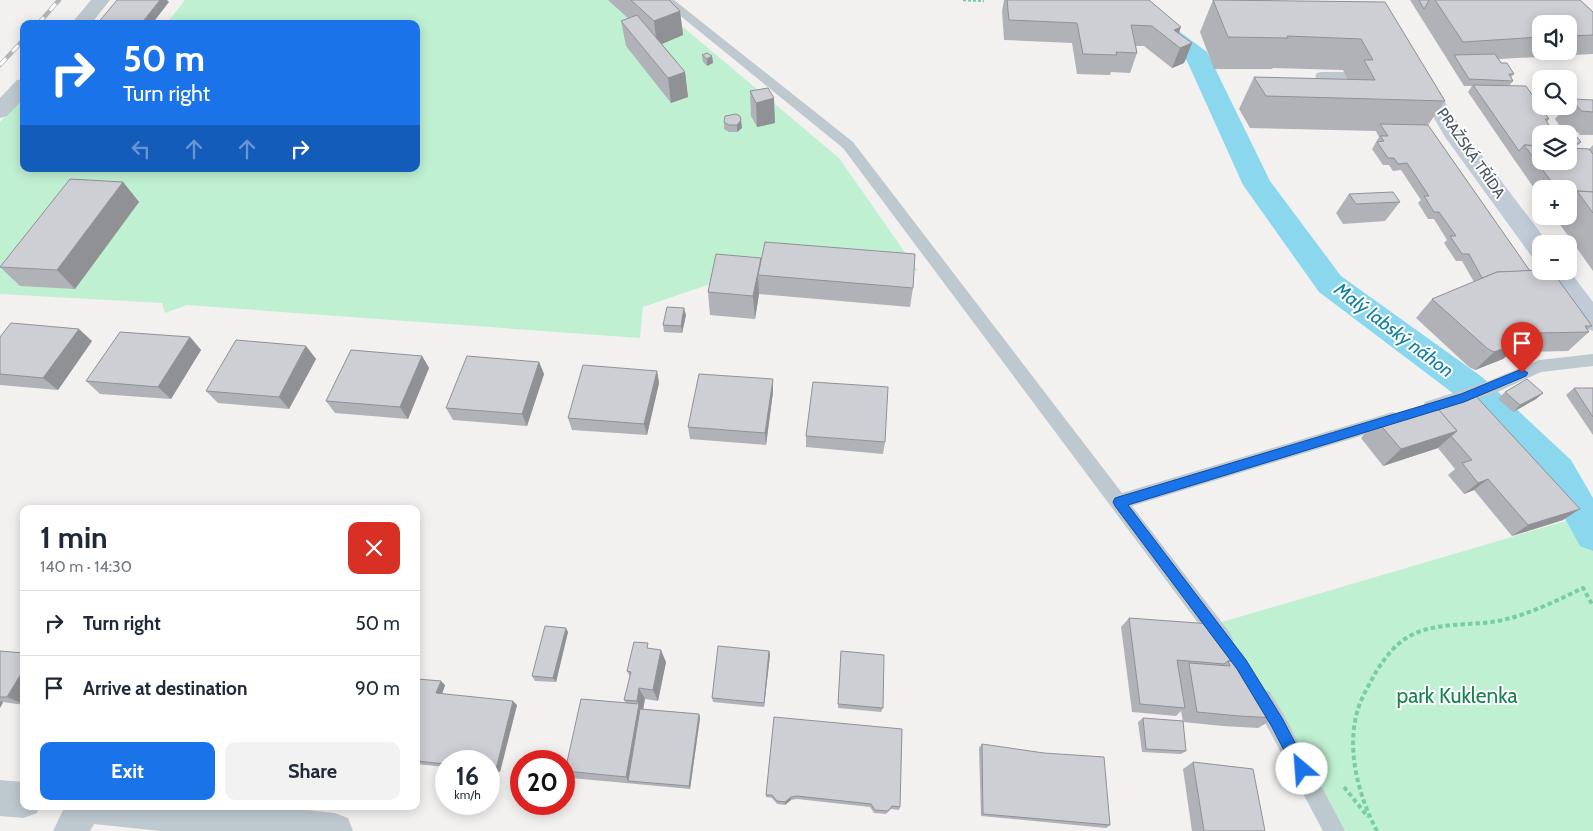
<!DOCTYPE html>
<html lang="en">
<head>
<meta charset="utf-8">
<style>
  body { margin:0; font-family:Cabin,sans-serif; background:#f2f2f3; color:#1f2937; height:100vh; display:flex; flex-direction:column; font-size:19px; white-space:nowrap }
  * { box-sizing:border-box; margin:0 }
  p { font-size:16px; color:#747a83 }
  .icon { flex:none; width:28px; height:28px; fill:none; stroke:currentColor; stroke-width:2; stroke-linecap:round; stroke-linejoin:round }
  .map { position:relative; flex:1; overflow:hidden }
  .sheet { position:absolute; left:20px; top:505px; width:400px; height:305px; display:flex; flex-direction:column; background:#fff; border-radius:10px; box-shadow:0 2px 12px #0003 }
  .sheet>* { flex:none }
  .top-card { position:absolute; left:20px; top:20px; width:400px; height:152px; border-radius:10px; box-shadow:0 2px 12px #0003; background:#1a73e8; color:#fff; overflow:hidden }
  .tools { position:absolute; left:1532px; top:15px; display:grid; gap:10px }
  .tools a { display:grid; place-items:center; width:45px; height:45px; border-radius:10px; background:#fff; box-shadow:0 2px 12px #0003; font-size:25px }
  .speed { position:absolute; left:435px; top:750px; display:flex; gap:10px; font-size:25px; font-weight:700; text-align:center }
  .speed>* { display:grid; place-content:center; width:65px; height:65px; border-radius:50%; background:#fff; box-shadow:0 2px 12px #0003; line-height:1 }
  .speed small { font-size:12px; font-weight:400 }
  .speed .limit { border:8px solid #d22; background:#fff; color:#111 }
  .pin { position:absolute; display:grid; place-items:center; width:42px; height:42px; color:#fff; margin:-51px -21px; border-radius:50% 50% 50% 0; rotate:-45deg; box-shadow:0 0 5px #0007 }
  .pin .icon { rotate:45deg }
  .me { position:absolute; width:55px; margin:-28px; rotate:333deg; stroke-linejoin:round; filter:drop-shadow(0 0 4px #0008) }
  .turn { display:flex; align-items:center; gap:18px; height:105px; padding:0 20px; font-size:22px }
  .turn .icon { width:65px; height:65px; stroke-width:2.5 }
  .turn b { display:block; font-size:35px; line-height:42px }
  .lanes { display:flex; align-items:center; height:48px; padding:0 20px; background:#0003; justify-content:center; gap:25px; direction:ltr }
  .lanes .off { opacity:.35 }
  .round { display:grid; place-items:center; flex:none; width:52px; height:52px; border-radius:10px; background:#f2f2f3 }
  .headline { display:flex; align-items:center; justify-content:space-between; height:85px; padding:0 20px }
  h1 { font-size:30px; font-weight:700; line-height:38px }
  .cta { display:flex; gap:10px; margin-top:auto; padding:10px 20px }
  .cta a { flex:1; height:58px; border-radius:10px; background:#1a73e8; color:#fff; font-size:20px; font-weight:700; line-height:58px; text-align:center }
  .cta a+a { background:#f2f2f3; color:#1f2937 }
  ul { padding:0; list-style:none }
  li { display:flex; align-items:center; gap:15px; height:65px; padding:0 20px; border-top:1px solid #e0e1e3 }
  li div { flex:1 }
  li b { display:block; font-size:19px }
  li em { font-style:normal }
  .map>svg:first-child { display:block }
</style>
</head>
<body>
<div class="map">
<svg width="1593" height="831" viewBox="0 0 1593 831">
  <rect width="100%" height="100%" fill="#f3f0f0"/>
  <g fill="#bff0d2">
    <polygon points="185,0 656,0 670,16 839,158 918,271 781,260 643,307 640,338 187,305 165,313 162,303 0,294 0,122 24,95 24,169 416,169 416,24 166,24"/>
    <polygon points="1583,516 1593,534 1593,831 1334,831 1241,665 1212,625"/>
  </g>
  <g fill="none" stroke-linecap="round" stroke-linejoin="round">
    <polygon fill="#8bd8ee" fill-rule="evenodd" points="1110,0 1137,0 1207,52 1270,181 1341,276 1482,377 1571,460 1593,498 1593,551 1580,546 1545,482 1458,397 1319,292 1243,185 1187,61 1114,5"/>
    <polyline stroke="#76cfa4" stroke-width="2.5" stroke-dasharray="3 2" stroke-linecap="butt" points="963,0 984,1"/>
    <g stroke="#76cfa4" stroke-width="4" stroke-dasharray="4.5 3" stroke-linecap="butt">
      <polyline points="1344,787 1368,817"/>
      <path d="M1377,831C1358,795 1345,747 1359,706C1363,695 1370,683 1376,672C1386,656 1398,640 1416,633C1442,622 1471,626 1498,621C1528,615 1556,601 1583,588L1593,606"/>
    </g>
    <g fill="#bec8cf" fill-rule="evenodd">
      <polygon points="661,0 674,0 853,142 1122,493 1393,412 1399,414 1401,419 1399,424 1393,426 1132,506 1230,633 1233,640 1230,647 1223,649 1216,647 843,148"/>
      <polygon points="1321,72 1346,72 1352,76 1346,80 1317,79 1315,76 1317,73"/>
      <polygon points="1593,354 1593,366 1541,372 1495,393 1431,414 1425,412 1423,407 1425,402 1484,383 1539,360"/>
      <polygon points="1263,689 1270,692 1284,715 1345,831 1323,831 1256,706 1253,699 1256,692"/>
    </g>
    <g fill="#bec8cf" fill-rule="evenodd">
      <polygon points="91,0 110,0 91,24 71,24"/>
      <polygon points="24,79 24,98 7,116 0,118 0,98 17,80"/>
      <polygon points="0,780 24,782 24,806 39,806 37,813 24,818 0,816"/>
      <polygon points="65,806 270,806 335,813 348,818 353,831 161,831 94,824 90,831 53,831"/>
    </g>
    <g fill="#c1cbd7" fill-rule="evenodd">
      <polygon points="1421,72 1428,74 1461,128 1549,244 1541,244 1541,260 1532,257 1445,137 1411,78 1414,74"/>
      <polygon points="1569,270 1593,302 1593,331 1584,328 1544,271"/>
    </g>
    <g stroke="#b2b5bb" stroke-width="4.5">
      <g id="rail">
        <polyline points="38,24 59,0"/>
        <polyline points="0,65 24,39"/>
      </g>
    </g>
    <use href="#rail" stroke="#fff" stroke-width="3" stroke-dasharray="9" stroke-linecap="butt"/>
  </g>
  <g fill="#b0b2b7" fill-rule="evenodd">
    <polygon points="608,0 669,0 680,11 683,35 662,44 685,72 688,97 671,103 626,46 621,21 628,18"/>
    <polygon points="1004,0 1149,0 1179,34 1192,43 1184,63 1172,68 1144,46 1136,46 1137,53 1130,73 1111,72 1110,75 1077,74 1072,43 1004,40 1002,11"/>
    <polygon points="1213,0 1385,2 1445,101 1428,125 1530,271 1592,326 1587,330 1589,332 1568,351 1518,352 1513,350 1503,359 1475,370 1469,367 1416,318 1432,299 1474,282 1462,261 1456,261 1444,243 1447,240 1434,219 1428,219 1418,203 1421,200 1401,170 1393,171 1389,165 1383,165 1372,149 1379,137 1376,131 1250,128 1239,109 1254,77 1348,80 1343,70 1273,68 1272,69 1214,69 1200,32"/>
    <path d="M1410,0H1580L1593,12V54L1499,59L1501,63L1514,74L1511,77L1513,81L1509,86L1549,119L1547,122L1569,161V134L1581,142L1575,148L1589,149L1593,145V271L1554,216H1569V189H1541V198L1513,158L1468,92L1472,86H1464ZM1541,24H1569V51H1541Z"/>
    <polygon points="702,55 712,56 713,63 707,66 703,62"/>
    <polygon points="750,91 775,123 757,127 751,116"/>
    <polygon points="1572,99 1593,100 1593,135 1580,135 1578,132 1563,131 1555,119 1566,106 1569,106 1569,103"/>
    <polygon points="741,120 742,128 737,132 729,132 724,129 724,122"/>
    <polygon points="123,182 139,202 75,289 20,286 0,267"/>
    <polygon points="1349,194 1400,202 1385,221 1343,224 1336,213"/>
    <polygon points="761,258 761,261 913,288 910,307 759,294 755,319 710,315 708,292"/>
    <polygon points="686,315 682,333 664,332 663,325"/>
    <polygon points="0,337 92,341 58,390 0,385"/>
    <polygon points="190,337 201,350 171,399 100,394 86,381"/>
    <polygon points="306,346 316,359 289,409 218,403 206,391"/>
    <polygon points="422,356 429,368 408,419 335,413 326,401"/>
    <polygon points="539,362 544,374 527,426 453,420 446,408"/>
    <polygon points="657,371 659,383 647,435 572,430 568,418"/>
    <polygon points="1574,388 1593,388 1593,435 1566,395"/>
    <polygon points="773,392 766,445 690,439 688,427"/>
    <polygon points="1505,392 1543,393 1536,399 1513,412 1498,399"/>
    <polygon points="1435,406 1563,520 1512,536 1474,490 1464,494 1448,475 1455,469 1438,448 1383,466 1361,438 1377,421"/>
    <polygon points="806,436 885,442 883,454 806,447"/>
    <polygon points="1129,618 1239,661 1275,718 1258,728 1223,726 1183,722 1181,711 1176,716 1132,712 1121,627"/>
    <polygon points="568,632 556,682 535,681 532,676"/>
    <polygon points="650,649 666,662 658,701 645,699 643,709 699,714 700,718 690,789 571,778 565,771 626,703 624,700 630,677 627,671"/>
    <polygon points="0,651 24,653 24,705 3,702 0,708"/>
    <polygon points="769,651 770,655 764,707 713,702 712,698"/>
    <polygon points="841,656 883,708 881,712 838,708"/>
    <polygon points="416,685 445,685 442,694 517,705 500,772 489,771 489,761 446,761 446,767 416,764"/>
    <polygon points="774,717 900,807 899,810 891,809 886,814 874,813 870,807 797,799 791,800 785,805 777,804 772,798 766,797 766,795"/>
    <polygon points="1143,718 1186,751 1181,754 1142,752 1138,722"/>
    <polygon points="982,744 1110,825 1106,828 981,816 979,748"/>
    <polygon points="1193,762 1265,831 1192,831 1183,769"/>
  </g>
  <g fill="#909195">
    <polygon points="160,0 167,0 169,2 152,24 141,24"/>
    <polygon points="680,11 683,35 657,46 654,21"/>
    <polygon points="1181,27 1175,44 1174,30"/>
    <polygon points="1192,43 1184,63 1172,68 1180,48"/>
    <polygon points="712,56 713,63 707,66 707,59"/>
    <polygon points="685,72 688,97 671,103 668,78"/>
    <polygon points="774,98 775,123 757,127 756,103"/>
    <polygon points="741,120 742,128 737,132 737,125"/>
    <polygon points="123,182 139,202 75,289 57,270"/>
    <polygon points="761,258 762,275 758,275 759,294 755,319 753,296"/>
    <polygon points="684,308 686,315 682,333 681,326"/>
    <polygon points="79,329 92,341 58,390 43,378"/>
    <polygon points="1528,330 1513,345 1523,341 1503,359 1475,370 1494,352 1520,334"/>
    <polygon points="190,337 201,350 171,399 158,387"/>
    <polygon points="306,346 316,359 289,409 279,397"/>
    <polygon points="422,356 429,368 408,419 400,407"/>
    <polygon points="539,362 544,374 527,426 522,414"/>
    <polygon points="657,371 659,383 647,435 644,424"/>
    <polygon points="773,379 773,392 766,445 765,433"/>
    <polygon points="1543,393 1536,399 1513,412 1520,405"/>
    <polygon points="1457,431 1438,448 1383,466 1401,449"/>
    <polygon points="1488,479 1474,490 1464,494 1478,483"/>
    <polygon points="1580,509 1563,520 1512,536 1528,525"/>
    <polygon points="416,625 419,628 416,635"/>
    <polygon points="566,628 568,632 556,682 553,678"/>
    <polygon points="661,650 666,662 658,701 653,690"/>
    <polygon points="769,651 770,655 764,707 764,703"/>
    <polygon points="24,669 24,704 7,697"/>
    <polygon points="441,681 445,685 441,697 436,693"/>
    <polygon points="639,688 645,699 630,781 628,781 626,777 639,704 637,701"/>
    <polygon points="0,701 3,702 0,708"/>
    <polygon points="513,701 517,705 500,772 496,769"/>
    <polygon points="699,714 700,718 690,789 689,786"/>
    <polygon points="791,797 791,800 785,805 785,802"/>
  </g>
  <g fill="#cdcfd5" stroke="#909195">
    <polygon points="117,0 160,0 141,24 97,24"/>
    <polygon points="631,0 669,0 680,11 654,21"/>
    <polygon points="1007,0 1149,0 1181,27 1174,30 1192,43 1180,48 1152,26 1131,25 1137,53 1116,52 1117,55 1083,54 1077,23 1009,20"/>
    <polygon points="1213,0 1385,2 1445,101 1266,96 1254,77 1375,80 1364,60 1373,60 1361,39 1287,36 1288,38 1228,37"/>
    <polygon points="1419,0 1429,0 1424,9"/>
    <polygon points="1435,0 1580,0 1593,12 1593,35 1569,36 1569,24 1541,24 1541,37 1463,42"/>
    <polygon points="637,15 685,72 668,78 621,21"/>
    <polygon points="707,53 712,56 707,59 702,55"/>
    <polygon points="1495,54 1501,63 1507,63 1514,74 1509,74 1513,81 1469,79 1454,55"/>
    <polygon points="1473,85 1526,86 1549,119 1545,119 1555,134 1557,134 1541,134 1541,146 1524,145 1519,151"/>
    <polygon points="768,88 774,98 756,103 750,91"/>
    <polygon points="1572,99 1593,100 1593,112 1581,111"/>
    <polygon points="736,114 740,116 741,120 737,125 729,125 724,122 725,116"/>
    <polygon points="1380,124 1428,125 1530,271 1497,272 1482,278 1469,254 1462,254 1450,236 1456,236 1439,212 1434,212 1424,196 1429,196 1407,163 1398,164 1394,158 1388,158 1377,142 1384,141 1380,136 1388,136"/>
    <polygon points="1569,134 1577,137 1581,142 1577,144 1569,144"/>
    <polygon points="1524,145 1541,146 1541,161 1569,161 1569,148 1589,149 1593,154 1593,192 1577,191 1569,199 1569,189 1557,189"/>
    <polygon points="70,179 123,182 57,270 0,267"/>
    <polygon points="1577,191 1593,192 1593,213"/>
    <polygon points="1393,192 1400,202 1356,204 1349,194"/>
    <polygon points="765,242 915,254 913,288 758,275"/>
    <polygon points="716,254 761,258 753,296 708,292"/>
    <polygon points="1541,270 1541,271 1552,271 1592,326 1585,326 1589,332 1538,333 1528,330 1520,334 1523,341 1494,352 1488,349 1432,299 1497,272"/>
    <polygon points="667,307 684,308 681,326 663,325"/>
    <polygon points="11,323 79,329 43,378 0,374 0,337"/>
    <polygon points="120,332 190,337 158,387 86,381"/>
    <polygon points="236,340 306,346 279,397 206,391"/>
    <polygon points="351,350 422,356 400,407 326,401"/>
    <polygon points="467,356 539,362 522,414 446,408"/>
    <polygon points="583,365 657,371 644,424 568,418"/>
    <polygon points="699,374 773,379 765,433 688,427"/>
    <polygon points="1527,379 1543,393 1520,405 1505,392"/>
    <polygon points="813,382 888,387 885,442 806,436"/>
    <polygon points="1574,388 1593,388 1593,417"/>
    <polygon points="1474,394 1580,509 1528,525 1488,479 1478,483 1462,463 1472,460 1451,436 1457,431 1435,406"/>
    <polygon points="1433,403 1457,431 1401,449 1377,421"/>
    <polygon points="1129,618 1211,624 1233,650 1239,661 1228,661 1224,664 1177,660 1185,708 1140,704"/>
    <polygon points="545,626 566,628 553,678 532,676"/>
    <polygon points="634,642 648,643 647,648 661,650 653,690 639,688 637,701 624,700 631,672 627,671"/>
    <polygon points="718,646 769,651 764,703 712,698"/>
    <polygon points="0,651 24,653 24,669 7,697 0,697"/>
    <polygon points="841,651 884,655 883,708 838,704"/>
    <polygon points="1228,661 1245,662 1275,718 1239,716 1197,712 1189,663 1230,666"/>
    <polygon points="418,679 441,681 436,693 513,701 496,769 489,768 489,761 446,761 446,764 416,761 416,685"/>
    <polygon points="581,699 639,704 626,777 565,771"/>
    <polygon points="640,709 699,714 689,786 628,781"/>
    <polygon points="774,717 902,729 900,807 892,806 888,811 875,810 871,804 797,796 791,797 785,802 777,801 772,795 766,795"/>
    <polygon points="1143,718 1183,721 1186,751 1146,749"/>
    <polygon points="982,744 1044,753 1104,757 1110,825 983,814"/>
    <polygon points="1193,762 1253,769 1265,831 1204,831"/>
  </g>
  <polygon fill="#1a73e8" stroke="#114b97" points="1522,369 1528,373 1526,376 1464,402 1128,505 1246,660 1282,718 1309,769 1307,774 1302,776 1296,774 1272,727 1237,669 1115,506 1113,502 1115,498 1461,394"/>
  <g text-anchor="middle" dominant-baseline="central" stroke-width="4" stroke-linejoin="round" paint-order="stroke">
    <g font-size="15" fill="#48535e" stroke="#fff">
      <text transform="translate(1471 153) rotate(55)">PRAŽSKÁ TŘÍDA</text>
    </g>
    <g font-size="19" font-style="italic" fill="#0b7f9f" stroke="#fff">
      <text transform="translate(1394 330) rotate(37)">Malý labský náhon</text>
    </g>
    <g font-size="21" fill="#16824d" stroke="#fff">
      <text x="1457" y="695">park Kuklenka</text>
    </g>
  </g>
</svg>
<div class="tools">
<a><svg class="icon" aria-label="sound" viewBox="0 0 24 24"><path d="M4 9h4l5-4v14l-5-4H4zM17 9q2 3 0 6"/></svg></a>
<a><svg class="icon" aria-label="search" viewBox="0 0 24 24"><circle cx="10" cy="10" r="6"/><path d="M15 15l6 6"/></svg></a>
<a><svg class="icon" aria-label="layers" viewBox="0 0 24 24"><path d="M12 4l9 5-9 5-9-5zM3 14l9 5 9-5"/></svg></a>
<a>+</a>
<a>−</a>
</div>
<div class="speed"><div>16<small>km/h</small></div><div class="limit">20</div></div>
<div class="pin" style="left:1522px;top:373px;background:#d93025"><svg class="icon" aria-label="arrive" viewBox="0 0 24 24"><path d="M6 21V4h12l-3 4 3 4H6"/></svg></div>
<svg class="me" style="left:1302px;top:769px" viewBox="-20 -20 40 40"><circle r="19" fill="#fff"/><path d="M0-13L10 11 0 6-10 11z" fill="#1a73e8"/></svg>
<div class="top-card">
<div class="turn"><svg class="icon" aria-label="right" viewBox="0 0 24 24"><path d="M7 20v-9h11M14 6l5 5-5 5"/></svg><div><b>50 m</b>Turn right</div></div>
<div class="lanes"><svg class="icon off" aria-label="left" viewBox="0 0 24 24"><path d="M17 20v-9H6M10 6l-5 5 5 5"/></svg><svg class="icon off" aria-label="ahead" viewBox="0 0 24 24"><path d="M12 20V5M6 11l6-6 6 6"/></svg><svg class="icon off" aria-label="ahead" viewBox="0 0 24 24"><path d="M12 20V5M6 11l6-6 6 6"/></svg><svg class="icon" aria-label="right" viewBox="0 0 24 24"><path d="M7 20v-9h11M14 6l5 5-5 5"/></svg></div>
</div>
<section class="sheet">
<div class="headline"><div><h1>1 min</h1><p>140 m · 14:30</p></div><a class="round" style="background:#d93025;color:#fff"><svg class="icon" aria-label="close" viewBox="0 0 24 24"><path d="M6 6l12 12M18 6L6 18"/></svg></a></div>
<ul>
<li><svg class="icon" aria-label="right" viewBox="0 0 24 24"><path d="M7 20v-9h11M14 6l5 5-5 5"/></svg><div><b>Turn right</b></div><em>50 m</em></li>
<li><svg class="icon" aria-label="arrive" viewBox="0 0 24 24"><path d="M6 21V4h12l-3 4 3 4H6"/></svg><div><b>Arrive at destination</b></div><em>90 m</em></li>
</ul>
<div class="cta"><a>Exit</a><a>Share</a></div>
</section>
</div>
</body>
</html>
